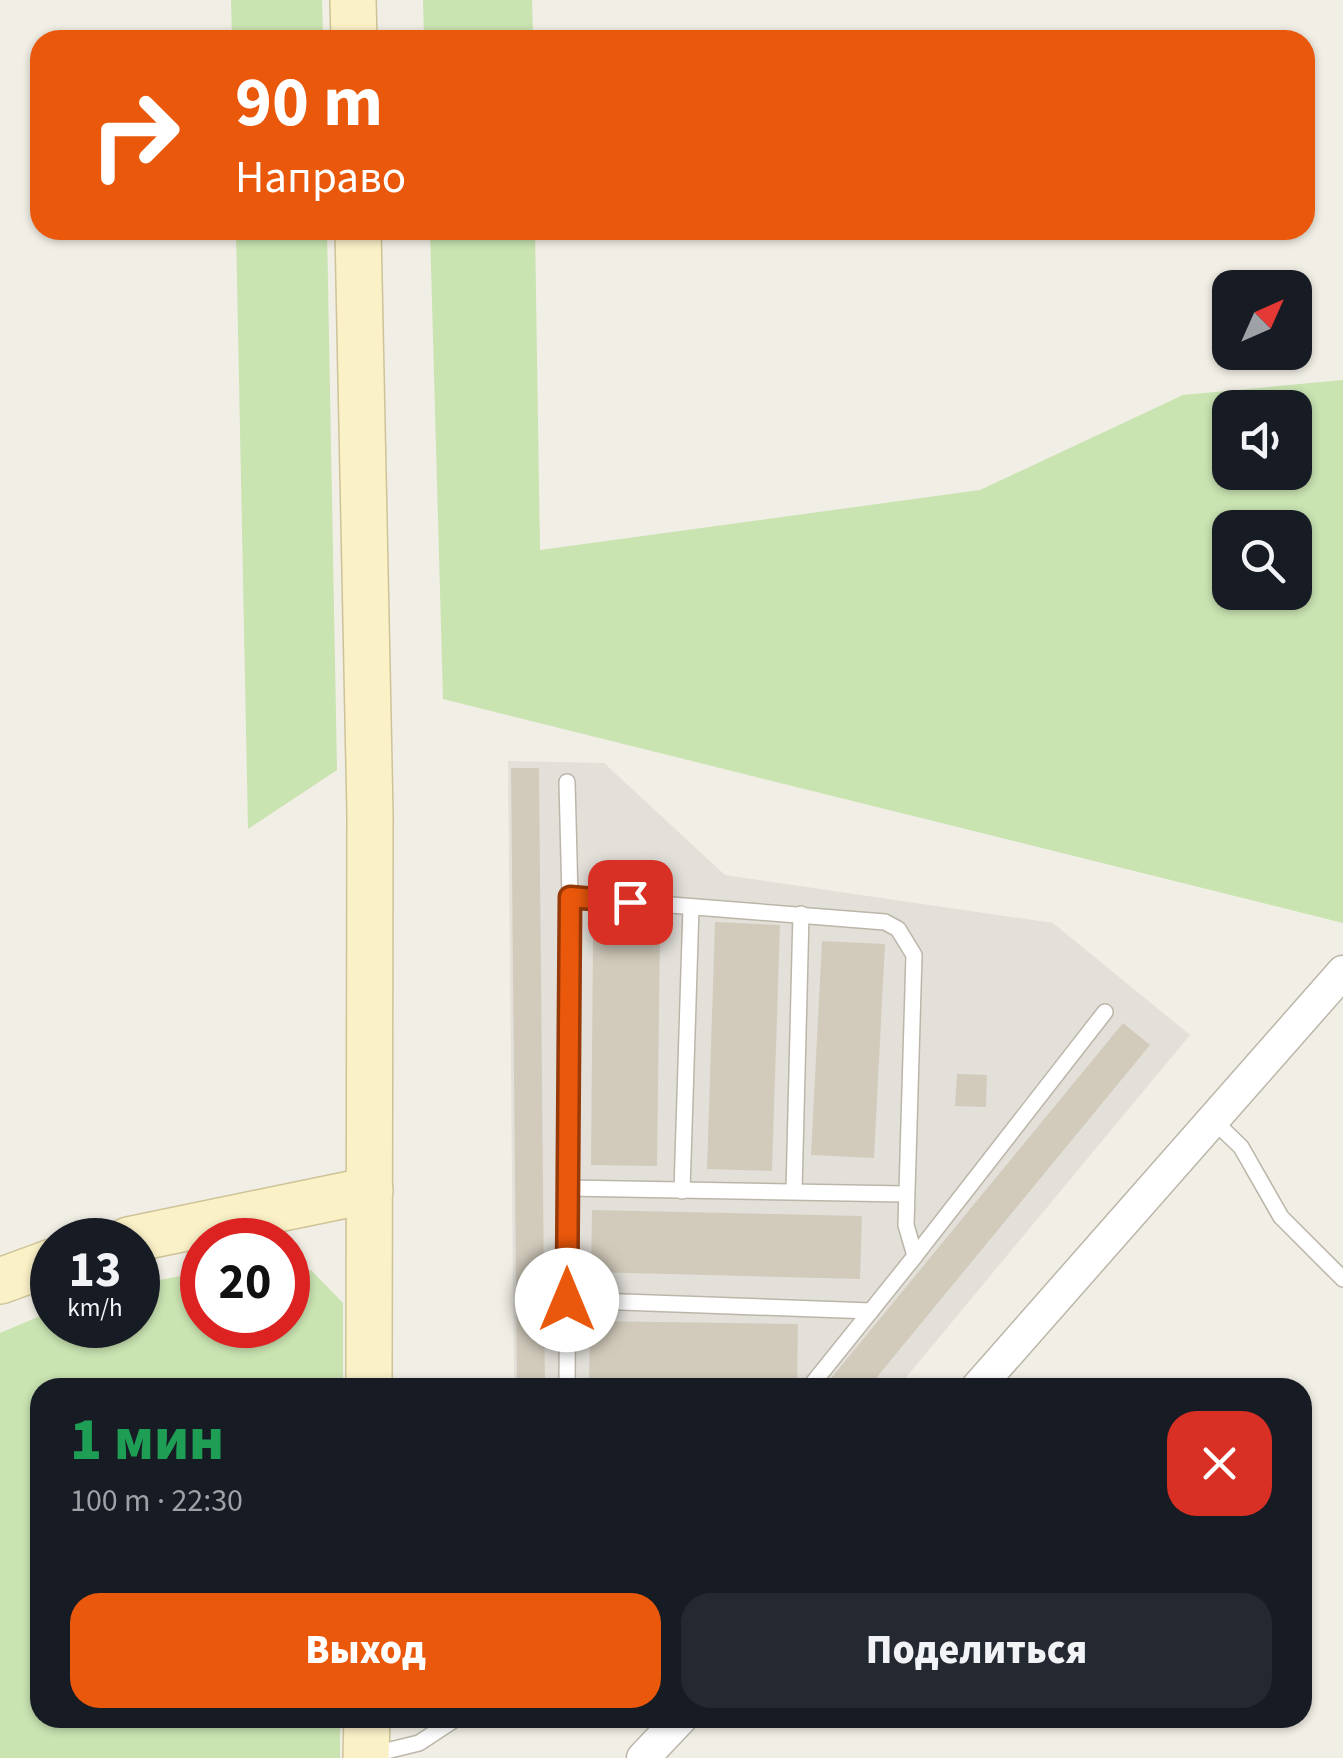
<!DOCTYPE html>
<html lang="ru">
<head>
<meta charset="utf-8">
<style>
  body { margin:0; font-family:"Source Sans 3",sans-serif; background:#242831; color:#f1f3f6; height:100vh; display:flex; flex-direction:column; font-size:38px; white-space:nowrap }
  * { box-sizing:border-box; margin:0 }
  p { font-size:32px; color:#9ea1a6 }
  .icon { flex:none; width:55px; height:55px; fill:none; stroke:currentColor; stroke-width:2; stroke-linecap:round; stroke-linejoin:round }
  .map { position:relative; flex:1; overflow:hidden }
  .drawer { position:absolute; left:30px; top:1378px; width:1282px; height:350px; display:flex; flex-direction:column; background:#171b24; border-radius:30px; box-shadow:0 2px 8px #0004 }
  .drawer>* { flex:none }
  .banner { position:absolute; left:30px; top:30px; width:1285px; height:210px; border-radius:30px; box-shadow:0 2px 8px #0004; background:#ea580c; color:#fff; overflow:hidden }
  .needle { width:65px; rotate:45deg }
  .fabs { position:absolute; left:1212px; top:270px; display:grid; gap:20px }
  .fabs a { display:grid; place-items:center; width:100px; height:100px; border-radius:20px; background:#171b24; box-shadow:0 2px 8px #0004; font-size:50px }
  .speed { position:absolute; left:30px; top:1218px; display:flex; gap:20px; font-size:50px; font-weight:700; text-align:center }
  .speed>* { display:grid; place-content:center; width:130px; height:130px; border-radius:50%; background:#171b24; box-shadow:0 2px 8px #0004; line-height:1 }
  .speed small { font-size:25px; font-weight:400 }
  .speed .limit { border:15px solid #d22; background:#fff; color:#111 }
  .pin { position:absolute; display:grid; place-items:center; width:85px; height:85px; color:#fff; margin:-42px; border-radius:20px; box-shadow:0 5px 15px #0006 }
  .me { position:absolute; width:110px; margin:-55px; rotate:0deg; stroke-linejoin:round; filter:drop-shadow(0 0 8px #0008) }
  .turn { display:flex; align-items:center; gap:35px; height:210px; padding:0 40px; font-size:45px }
  .turn .icon { width:130px; height:130px; stroke-width:2.5 }
  .turn b { display:block; font-size:70px; line-height:85px }
  .round { display:grid; place-items:center; flex:none; width:105px; height:105px; border-radius:30px; background:#242831 }
  .overview { display:flex; align-items:center; justify-content:space-between; height:170px; padding:0 40px }
  h1 { font-size:60px; font-weight:800; line-height:75px; color:#1e9e55 }
  .cta { display:flex; gap:20px; margin-top:auto; padding:20px 40px }
  .cta a { flex:1; height:115px; border-radius:30px; background:#ea580c; color:#fff; font-size:40px; font-weight:800; line-height:115px; text-align:center }
  .cta a+a { background:#242831; color:#f1f3f6 }
  .map>svg:first-child { display:block }
</style>
</head>
<body>
<div class="map">
<svg width="1343" height="1758" viewBox="0 0 1343 1758">
  <rect width="100%" height="100%" fill="#f1eee5"/>
  <polygon fill="#e3e0da" points="508,761 604,763 725,875 1053,923 1190,1035 898,1387 514,1387"/>
  <g fill="#c9e3b1" fill-rule="evenodd">
    <polygon points="231,0 322,0 323,40 232,40"/>
    <polygon points="423,0 532,0 533,40 424,40"/>
    <polygon points="236,230 327,230 337,770 248,829"/>
    <path d="M430,230H535L540,550L980,490L1183,395L1343,380V923L443,699ZM1230,408H1295V472H1230ZM1230,528H1295V592H1230Z"/>
    <polygon points="288,1262 312,1271 343,1303 343,1387 40,1388 40,1718 340,1718 340,1758 0,1758 0,1333 52,1311 52,1325 138,1325 138,1284 202,1272 202,1325 288,1325"/>
  </g>
  <g fill="#d2cbbc">
    <polygon points="511,768 539,768 545,1388 517,1388"/>
    <polygon points="715,922 780,925 772,1171 707,1169"/>
    <polygon points="593,936 660,936 657,1166 591,1165"/>
    <polygon points="822,941 885,944 874,1158 811,1155"/>
    <polygon points="1123,1023 1150,1045 868,1388 823,1388"/>
    <polygon points="957,1074 987,1075 986,1107 955,1106"/>
    <polygon points="592,1210 862,1216 860,1279 591,1272"/>
    <polygon points="590,1321 798,1324 797,1385 589,1382"/>
  </g>
  <g fill="none" stroke-linecap="round" stroke-linejoin="round">
    <g stroke="#bcb6a9" stroke-width="18">
      <g id="lane">
        <polyline points="567,782 570,897"/>
        <polyline points="1213,1120 1241,1147 1281,1217 1343,1279"/>
        <polyline points="567,1188 905,1194"/>
        <polyline points="682,1191 691,907"/>
        <polyline points="794,1191 801,914"/>
        <polyline points="915,1256 1105,1012"/>
        <polyline points="567,1300 871,1311"/>
        <polyline points="567,1388 570,897 885,922 898,929 914,955 906,1225 915,1256 809,1388"/>
        <polyline points="370,1755 419,1743 457,1718"/>
      </g>
    </g>
    <g stroke="#bcb6a9" stroke-width="35">
      <g id="street">
        <polyline points="977,1388 1343,972"/>
        <polyline points="643,1758 681,1718"/>
      </g>
    </g>
    <g stroke="#cec398" stroke-width="48">
      <g id="secondary">
        <polyline points="353,0 354,40"/>
        <polyline points="358,230 370,814 369,1388"/>
        <polyline points="128,1240 370,1190"/>
        <polyline points="0,1281 52,1262"/>
        <polyline points="366,1758 367,1718"/>
      </g>
    </g>
    <use href="#lane" stroke="#fff" stroke-width="15"/>
    <use href="#street" stroke="#fff" stroke-width="32"/>
    <use href="#secondary" stroke="#faf1c7" stroke-width="45"/>
  </g>
  <g fill="none" stroke-linecap="round" stroke-linejoin="round">
    <g stroke="#983908" stroke-width="25">
      <polyline id="route" points="567,1300 570,897 630,902"/>
    </g>
    <use href="#route" stroke="#ea580c" stroke-width="18"/>
  </g>
</svg>
<div class="fabs">
<a><svg class="needle" viewBox="-14 -14 28 28"><path d="M0-13l5 13h-10z" fill="#e53935"/><path d="M0 13l5-13h-10z" fill="#9ea1a6"/></svg></a>
<a><svg class="icon" aria-label="sound" viewBox="0 0 24 24"><path d="M4 9h4l5-4v14l-5-4H4zM17 9q2 3 0 6"/></svg></a>
<a><svg class="icon" aria-label="search" viewBox="0 0 24 24"><circle cx="10" cy="10" r="6"/><path d="M15 15l6 6"/></svg></a>
</div>
<div class="speed"><div>13<small>km/h</small></div><div class="limit">20</div></div>
<div class="pin" style="left:630px;top:902px;background:#d93025"><svg class="icon" aria-label="arrive" viewBox="0 0 24 24"><path d="M6 21V4h12l-3 4 3 4H6"/></svg></div>
<svg class="me" style="left:567px;top:1300px" viewBox="-20 -20 40 40"><circle r="19" fill="#fff"/><path d="M0-13L10 11 0 6-10 11z" fill="#ea580c"/></svg>
<div class="banner">
<div class="turn"><svg class="icon" aria-label="right" viewBox="0 0 24 24"><path d="M7 20v-9h11M14 6l5 5-5 5"/></svg><div><b>90 m</b>Направо</div></div>
</div>
<section class="drawer">
<div class="overview"><div><h1>1 мин</h1><p>100 m · 22:30</p></div><a class="round" style="background:#d93025;color:#fff"><svg class="icon" aria-label="close" viewBox="0 0 24 24"><path d="M6 6l12 12M18 6L6 18"/></svg></a></div>
<div class="cta"><a>Выход</a><a>Поделиться</a></div>
</section>
</div>
</body>
</html>
